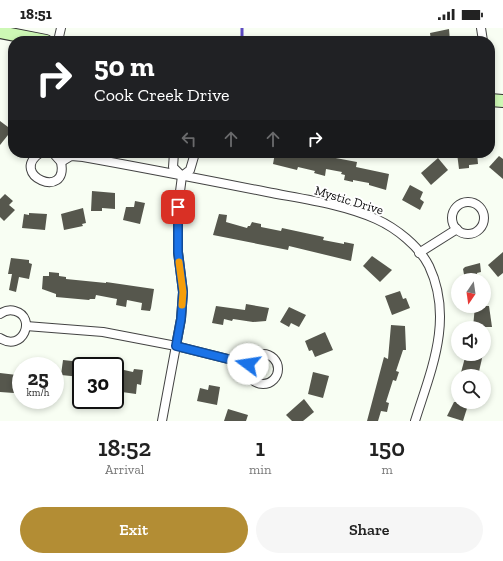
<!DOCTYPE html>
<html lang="en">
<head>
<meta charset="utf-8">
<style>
  body { margin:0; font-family:"Zilla Slab",serif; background:#f6f6f6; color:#222; height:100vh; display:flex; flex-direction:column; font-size:15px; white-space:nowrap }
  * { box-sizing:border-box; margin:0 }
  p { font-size:13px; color:#767676 }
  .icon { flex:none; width:22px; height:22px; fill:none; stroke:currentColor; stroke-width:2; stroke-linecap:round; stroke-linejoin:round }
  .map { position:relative; height:393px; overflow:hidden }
  .side { display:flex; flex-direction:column; background:#fff; flex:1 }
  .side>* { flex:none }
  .top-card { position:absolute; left:8px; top:8px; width:487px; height:122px; border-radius:16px; box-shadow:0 2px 6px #0003; background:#202124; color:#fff; overflow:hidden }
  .needle { width:26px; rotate:193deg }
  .controls { position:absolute; left:451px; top:245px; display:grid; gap:8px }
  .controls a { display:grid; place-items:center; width:40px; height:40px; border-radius:50%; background:#fff; box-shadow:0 2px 6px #0003; font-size:20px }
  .speed { position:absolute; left:12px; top:329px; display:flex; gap:8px; font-size:20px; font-weight:700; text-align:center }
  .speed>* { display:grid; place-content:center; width:52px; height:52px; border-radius:50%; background:#fff; box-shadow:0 2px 6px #0003; line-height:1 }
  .speed small { font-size:10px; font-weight:400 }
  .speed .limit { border:2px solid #111; border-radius:6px; background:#fff; color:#111 }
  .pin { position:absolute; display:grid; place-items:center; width:34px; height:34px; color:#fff; margin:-17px; border-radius:8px; box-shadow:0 2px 6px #0006 }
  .me { position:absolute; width:44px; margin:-22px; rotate:284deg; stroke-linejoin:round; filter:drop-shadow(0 0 3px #0008) }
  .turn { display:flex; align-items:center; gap:14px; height:84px; padding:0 20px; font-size:18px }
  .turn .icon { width:52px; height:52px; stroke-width:2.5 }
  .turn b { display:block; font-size:28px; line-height:34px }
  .lanes { display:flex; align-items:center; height:38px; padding:0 20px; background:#0003; justify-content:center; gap:20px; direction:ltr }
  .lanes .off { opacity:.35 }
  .eta { display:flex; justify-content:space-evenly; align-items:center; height:68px; text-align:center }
  .eta b { font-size:24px; font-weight:600; line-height:28px }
  .primary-button { display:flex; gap:8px; margin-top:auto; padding:8px 20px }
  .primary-button a { flex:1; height:46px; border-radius:24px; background:#b38d34; color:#fff; font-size:16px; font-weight:600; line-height:46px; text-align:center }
  .primary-button a+a { background:#f6f6f6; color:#222 }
  .status { display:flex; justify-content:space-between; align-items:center; height:28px; padding:0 20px; background:#fff; direction:ltr }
  .status svg { height:11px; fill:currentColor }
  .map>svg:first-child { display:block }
</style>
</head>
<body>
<div class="status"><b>18:51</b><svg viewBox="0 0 49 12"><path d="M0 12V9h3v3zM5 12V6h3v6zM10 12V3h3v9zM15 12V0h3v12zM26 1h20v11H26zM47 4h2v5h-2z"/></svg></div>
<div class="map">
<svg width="503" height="393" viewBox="0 0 503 393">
  <rect width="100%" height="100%" fill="#f8fef3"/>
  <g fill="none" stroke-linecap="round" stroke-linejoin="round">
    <polyline stroke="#5c4ac1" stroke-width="3" points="242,13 242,0"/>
  </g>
  <g fill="#56574d">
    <polygon points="449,1 450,13 431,13 430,5"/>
    <polygon points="0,93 12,102 0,117"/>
    <polygon points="275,125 296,125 309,128 309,125 357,134 356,139 389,146 386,162 369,157 369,155 353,152 353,154 344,152 345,147 341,146 342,144 326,141 325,148 314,145 315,143 298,139 297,142 273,136"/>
    <polygon points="457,125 477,125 478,136 469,137 469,140 459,141"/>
    <polygon points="499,128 503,131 503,151 489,139"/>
    <polygon points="438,130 448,142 431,157 421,145"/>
    <polygon points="410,157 423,164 420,171 424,174 420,182 402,172"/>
    <polygon points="92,163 115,165 115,181 102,180 102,183 91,183"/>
    <polygon points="5,166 13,173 9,177 15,182 4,193 0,189 0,171"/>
    <polygon points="135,173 145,175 140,196 123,192 126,179 134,179"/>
    <polygon points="83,180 86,195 82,196 83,198 64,202 61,186"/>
    <polygon points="29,185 47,186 45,202 22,200 24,186 29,187"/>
    <polygon points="219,186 227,187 226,194 247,200 248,198 250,198 252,194 261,196 261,199 281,203 282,200 324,209 323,212 344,216 344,214 354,216 351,233 289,218 288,222 213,207"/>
    <polygon points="503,224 503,245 498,249 488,237"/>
    <polygon points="372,228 392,242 380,254 363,238"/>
    <polygon points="11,230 29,232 29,235 32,236 29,251 19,249 16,264 9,262 12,246 8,246"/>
    <polygon points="480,235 481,244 477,245 478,252 465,252 463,241 465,239"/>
    <polygon points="49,244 59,245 59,248 66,249 66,251 106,255 106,254 154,261 151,280 150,283 141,282 142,275 127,272 126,279 116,277 117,271 96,267 95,271 90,271 89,272 56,269 56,266 42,261 43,248 49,248"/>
    <polygon points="400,263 403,271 406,270 410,280 392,287 385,268"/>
    <polygon points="246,276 269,280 266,293 253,294 233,291 232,293 224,291 223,297 212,295 216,278 245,282"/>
    <polygon points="475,278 489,278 492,299 473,299"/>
    <polygon points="289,279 306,287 299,299 291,295 289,299 280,294"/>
    <polygon points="391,297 405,298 406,322 403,322 396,343 399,344 396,353 393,352 386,374 389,375 387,384 381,383 378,393 367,393 384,329 388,331"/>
    <polygon points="325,304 333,322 315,329 312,322 309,323 305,313"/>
    <polygon points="466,326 483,326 478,348 460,348"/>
    <polygon points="63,332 81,334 81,349 61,347"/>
    <polygon points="115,340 133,344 134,341 143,342 141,357 137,356 136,366 115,363"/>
    <polygon points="313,344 329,348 323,370 308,366"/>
    <polygon points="0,345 17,347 14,365 0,364"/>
    <polygon points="209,357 220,359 217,377 197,373 200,360 208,362"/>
    <polygon points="304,371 314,384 303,393 292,393 286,387"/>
    <polygon points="454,374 469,374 463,393 447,388"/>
    <polygon points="228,381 248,387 246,393 224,393"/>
  </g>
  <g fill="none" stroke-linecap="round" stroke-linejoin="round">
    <g stroke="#434343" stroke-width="10">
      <g id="street">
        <polyline points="481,0 483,13"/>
        <polyline points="58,13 61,0"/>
        <path d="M40,125C8,147 69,173 61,134L53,125"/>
        <polyline points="174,125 173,139 181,147"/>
        <path d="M61,134L71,128L83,129C145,140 206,152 267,164C303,171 342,176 376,191C396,200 419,218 429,238C454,291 431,342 415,393"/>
        <circle cx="468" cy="190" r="16"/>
        <polyline points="419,225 457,201"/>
        <path d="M0,286C4,283 9,281 15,283C37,289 23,325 0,310"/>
        <polyline points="26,298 103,304 176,318 248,336"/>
        <circle cx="263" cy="341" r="15"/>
        <polyline points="162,393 181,291 183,264 178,224 178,179 182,148 190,142 195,125"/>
      </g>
    </g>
    <g stroke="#323232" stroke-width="14">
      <g id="secondary">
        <polyline points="0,4 46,13"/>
        <polyline points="490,72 503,73"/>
      </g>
    </g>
    <use href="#street" stroke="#fff" stroke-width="8"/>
    <use href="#secondary" stroke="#cdf8b5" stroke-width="12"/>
  </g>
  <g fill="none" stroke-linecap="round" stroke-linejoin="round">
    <g stroke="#114b97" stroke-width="10">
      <polyline id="route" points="178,179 178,224 183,264 181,291 176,318 248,336"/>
    </g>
    <use href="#route" stroke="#1a73e8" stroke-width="7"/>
    <polyline stroke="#f59e0b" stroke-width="7" points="179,234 183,264 182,277"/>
  </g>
  <g text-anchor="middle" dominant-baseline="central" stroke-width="4" stroke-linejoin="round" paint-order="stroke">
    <g font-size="13" fill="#101010" stroke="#fff">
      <text transform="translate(349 172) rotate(17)">Mystic Drive</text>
    </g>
  </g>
</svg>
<div class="controls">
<a><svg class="needle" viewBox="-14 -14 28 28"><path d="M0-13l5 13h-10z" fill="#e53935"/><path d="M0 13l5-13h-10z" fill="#767676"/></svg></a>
<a><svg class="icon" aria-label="sound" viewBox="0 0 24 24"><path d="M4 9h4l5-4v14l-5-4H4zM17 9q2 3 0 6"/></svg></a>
<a><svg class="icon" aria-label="search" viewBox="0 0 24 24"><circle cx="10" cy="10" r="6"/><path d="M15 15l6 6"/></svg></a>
</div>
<div class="speed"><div>25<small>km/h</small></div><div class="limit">30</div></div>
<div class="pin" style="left:178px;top:179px;background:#d93025"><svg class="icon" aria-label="arrive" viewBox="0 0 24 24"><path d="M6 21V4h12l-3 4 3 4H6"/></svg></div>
<svg class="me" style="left:248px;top:336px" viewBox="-20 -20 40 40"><circle r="19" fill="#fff"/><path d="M0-13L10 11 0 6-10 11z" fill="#1a73e8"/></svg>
<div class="top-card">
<div class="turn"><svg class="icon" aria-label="right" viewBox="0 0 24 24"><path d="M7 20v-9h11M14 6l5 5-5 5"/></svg><div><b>50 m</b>Cook Creek Drive</div></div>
<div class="lanes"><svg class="icon off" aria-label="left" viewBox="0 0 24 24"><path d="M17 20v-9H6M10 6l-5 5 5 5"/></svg><svg class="icon off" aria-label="ahead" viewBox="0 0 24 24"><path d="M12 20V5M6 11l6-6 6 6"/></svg><svg class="icon off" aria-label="ahead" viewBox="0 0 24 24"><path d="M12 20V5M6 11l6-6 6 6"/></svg><svg class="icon" aria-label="right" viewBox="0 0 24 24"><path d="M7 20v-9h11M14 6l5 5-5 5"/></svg></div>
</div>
</div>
<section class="side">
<div class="eta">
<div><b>18:52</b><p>Arrival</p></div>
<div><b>1</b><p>min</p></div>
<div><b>150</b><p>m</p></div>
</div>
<div class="primary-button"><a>Exit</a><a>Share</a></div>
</section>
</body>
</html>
